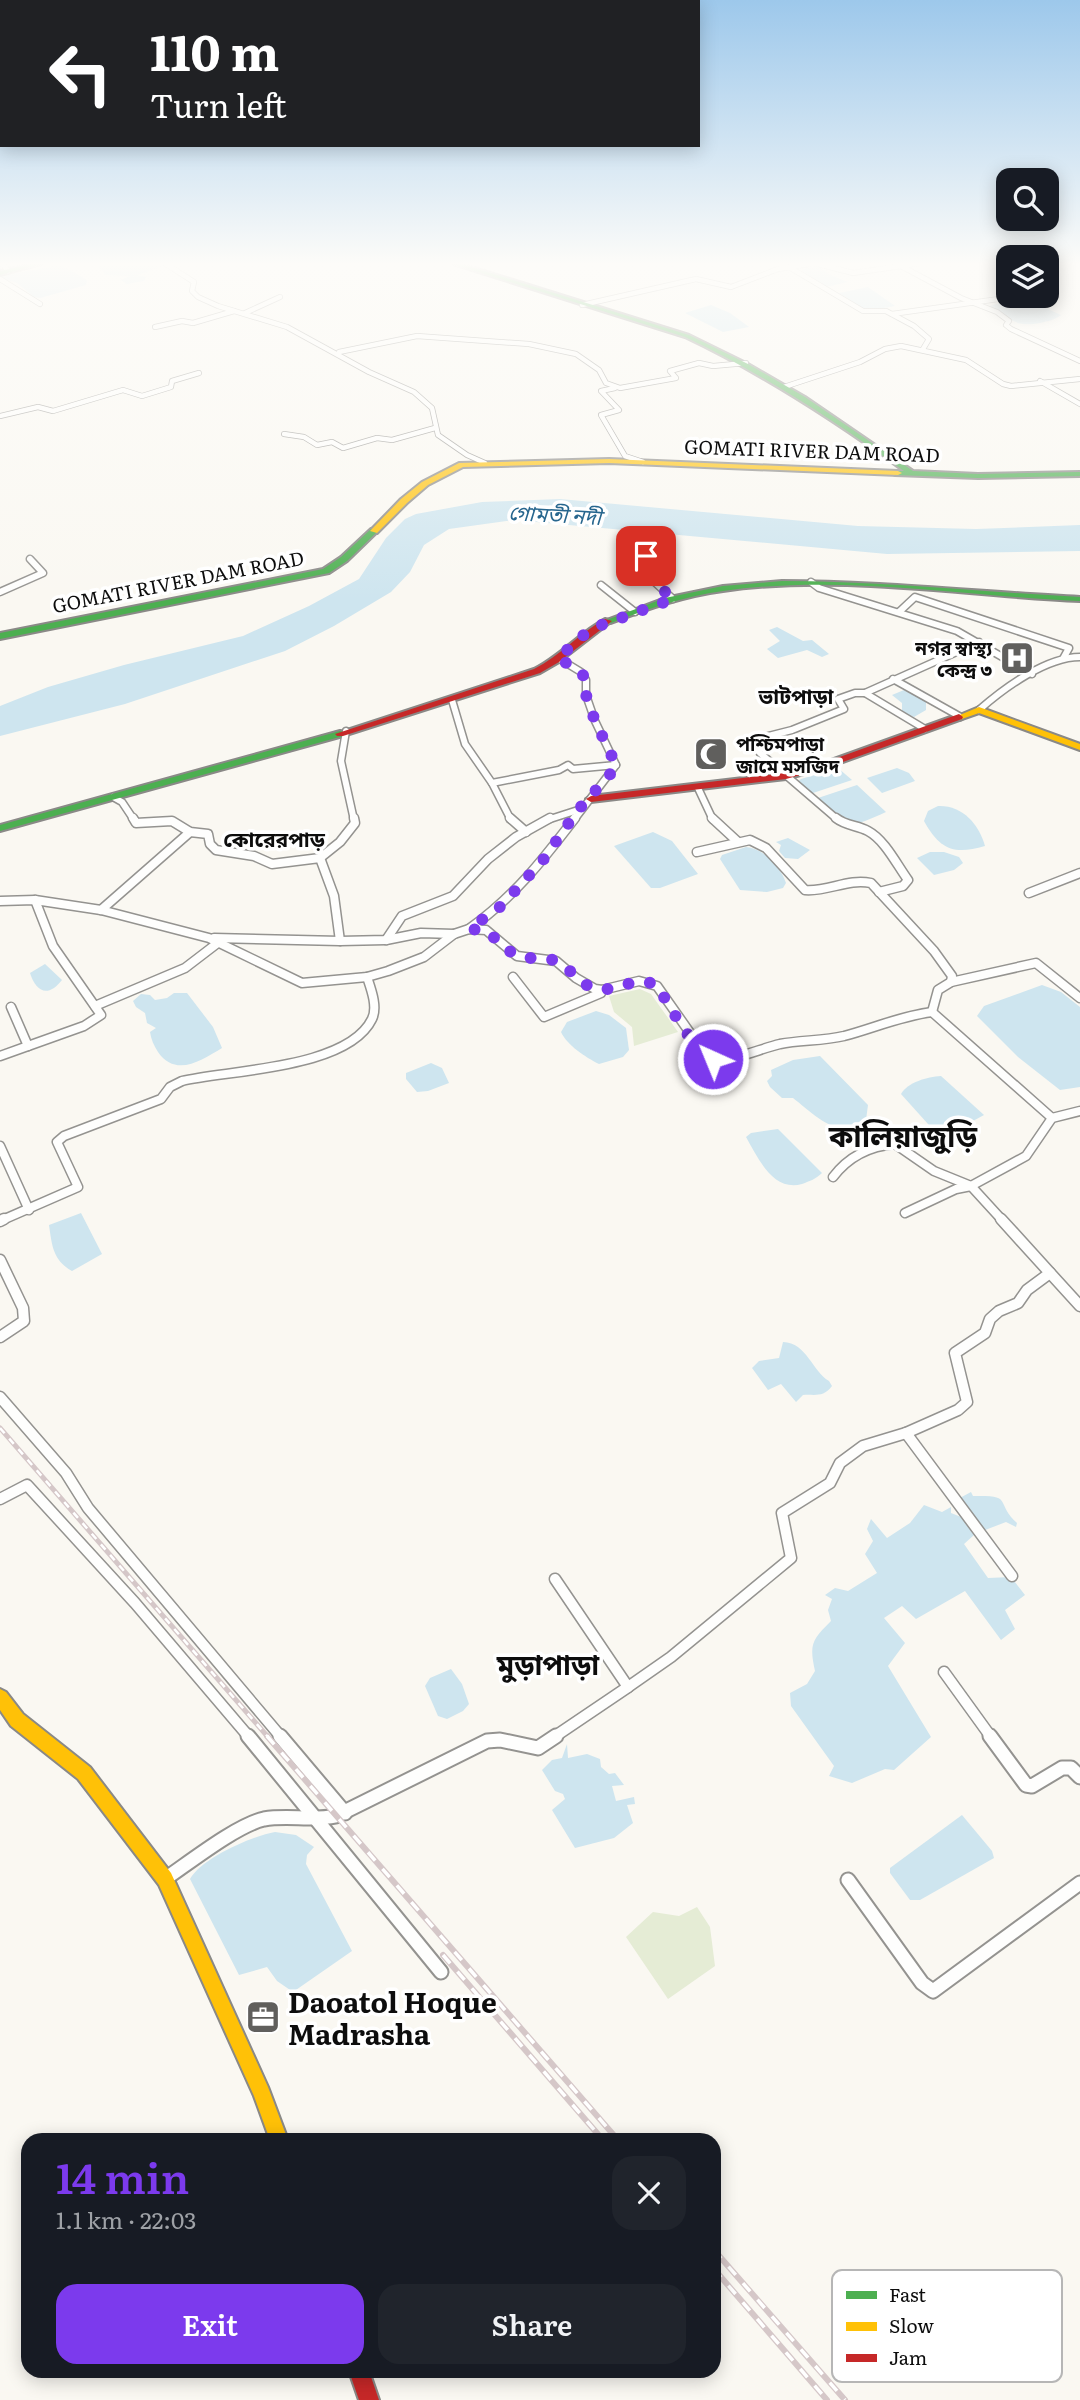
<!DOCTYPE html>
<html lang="en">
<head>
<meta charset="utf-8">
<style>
  body { margin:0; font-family:Literata,"Noto Sans Bengali",serif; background:#20242c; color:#f1f3f6; height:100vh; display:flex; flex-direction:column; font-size:26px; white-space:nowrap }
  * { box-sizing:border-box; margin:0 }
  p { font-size:23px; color:#9ea1a6 }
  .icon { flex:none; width:38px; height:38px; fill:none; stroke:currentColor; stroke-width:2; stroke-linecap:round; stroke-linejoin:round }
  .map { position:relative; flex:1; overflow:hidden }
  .drawer { position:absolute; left:21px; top:2133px; width:700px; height:245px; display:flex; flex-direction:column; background:#171b24; border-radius:21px; box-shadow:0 4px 18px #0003 }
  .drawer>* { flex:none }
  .guide { position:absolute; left:0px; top:0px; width:700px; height:147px; box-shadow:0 4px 18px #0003; background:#202124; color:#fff; overflow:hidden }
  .controls { position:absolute; left:996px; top:168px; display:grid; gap:14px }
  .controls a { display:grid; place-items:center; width:63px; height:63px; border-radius:14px; background:#171b24; box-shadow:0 4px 18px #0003; font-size:35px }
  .pin { position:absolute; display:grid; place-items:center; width:60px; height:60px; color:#fff; margin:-30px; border-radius:14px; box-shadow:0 4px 10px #0006 }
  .me { position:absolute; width:77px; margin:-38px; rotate:316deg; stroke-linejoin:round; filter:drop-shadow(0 0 5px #0008) }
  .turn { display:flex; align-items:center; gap:24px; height:147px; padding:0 35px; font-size:32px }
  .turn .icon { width:91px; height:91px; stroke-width:2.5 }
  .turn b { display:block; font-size:49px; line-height:60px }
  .round { display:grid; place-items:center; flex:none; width:74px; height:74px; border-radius:21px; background:#20242c }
  .overview { display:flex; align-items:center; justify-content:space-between; height:119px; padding:0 35px }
  h1 { font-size:42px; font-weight:600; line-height:52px; color:#7c3aed }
  .button { display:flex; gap:14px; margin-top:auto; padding:14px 35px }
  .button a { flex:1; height:80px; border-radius:21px; background:#7c3aed; color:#fff; font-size:28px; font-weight:600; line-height:80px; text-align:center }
  .button a+a { background:#20242c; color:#f1f3f6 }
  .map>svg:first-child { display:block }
</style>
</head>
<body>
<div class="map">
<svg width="1080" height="2400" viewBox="0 0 1080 2400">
  <rect width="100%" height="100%" fill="#faf8f2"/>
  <g fill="#e5ecd5">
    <polygon points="640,989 651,994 678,1032 634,1046 632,1027 614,1012 609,996"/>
    <polygon points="697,1907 710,1927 715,1966 668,1999 626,1937 653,1912 679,1916"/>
  </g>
  <g fill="#cee5ef">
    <polygon points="95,264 162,264 164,266 137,275 146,277 144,281 127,284 121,280 130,276 106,275"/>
    <polygon points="61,265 87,280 86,285 40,298 34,297 17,283 0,278 0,276"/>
    <polygon points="817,265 830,275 848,282 826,287 801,270"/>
    <polygon points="868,287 895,306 867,311 839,293"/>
    <path d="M1021,297L1061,315C1055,320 1048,321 1040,323C1015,328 1010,318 990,306Z"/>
    <polygon points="711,305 730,313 749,327 723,332 685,313"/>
    <polygon points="560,499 858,526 976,529 1080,525 1080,551 887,554 514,520 449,529 424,545 410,572 391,592 334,626 285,651 125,704 0,736 0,706 48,687 124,665 243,636 309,606 359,579 386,538 405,519 416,514 482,502"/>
    <polygon points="777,627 803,641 812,640 829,654 822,657 807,650 778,658 767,649 780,641 769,630"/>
    <polygon points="904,690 926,701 926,710 914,717 902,712 902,703 892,695"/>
    <polygon points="838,768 852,780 810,794 796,783 801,779"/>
    <polygon points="897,768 909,773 915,781 882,793 867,778"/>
    <path d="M857,785L886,812C845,831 848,827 815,799Z"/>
    <path d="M938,806C962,805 979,824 985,846C954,855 940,850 924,821L928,811Z"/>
    <polygon points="653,832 672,841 698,874 660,888 651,888 614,846"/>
    <polygon points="788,838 810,850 798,859 785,858 779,851 781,845 776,842"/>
    <path d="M746,847C763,848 781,867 786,883L783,888L767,892L740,890L720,859L722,855Z"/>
    <polygon points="930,852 944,852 959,857 963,863 954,870 934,875 917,858"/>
    <path d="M45,964L62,980C48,998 36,992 30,973Z"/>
    <polygon points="1042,985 1061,992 1080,1007 1080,1087 1060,1090 1018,1057 977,1016 984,1006"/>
    <path d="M174,993H187L213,1027L222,1048C202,1060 176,1078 158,1052C154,1046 151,1039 150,1032L156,1028L147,1023L145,1013L136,1007L133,1001L141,994L150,995L155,1000L167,998Z"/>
    <path d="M596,1011L609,1015L626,1028L629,1050L623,1057L599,1064C585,1057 567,1045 561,1032L567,1022Z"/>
    <path d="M820,1056L868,1105L866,1120C839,1142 815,1115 793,1098H782L770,1087L767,1081L772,1076L771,1070L793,1060Z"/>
    <polygon points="431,1063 442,1068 449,1083 428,1091 417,1092 406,1079 406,1073"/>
    <path d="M941,1076L984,1115L951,1133L937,1134L901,1094C908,1082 927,1077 941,1076Z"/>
    <path d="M778,1129L822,1173C816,1179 810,1181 802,1184C773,1192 758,1158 746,1137L751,1133Z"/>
    <path d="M81,1213L102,1254L72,1271C53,1260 52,1246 49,1225Z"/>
    <path d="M783,1342C807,1343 812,1371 829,1381L832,1386C823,1398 815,1394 803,1395L796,1402L781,1384L768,1390L752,1368L759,1361L779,1358Z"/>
    <path d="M971,1492L973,1496C1015,1495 994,1502 1017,1523L1016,1527L1006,1522L980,1532L958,1499Z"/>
    <path d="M924,1505L942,1512L951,1507V1513L961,1517L974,1535L964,1544L988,1578L1011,1577L1025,1595L1005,1610L1015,1629L1001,1640L965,1591L916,1619L902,1606L884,1618L905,1643L888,1666L931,1737L894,1770L885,1769L852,1783L829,1776L834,1766L791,1706L790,1693L807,1684L815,1671C809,1644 812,1640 831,1621L828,1610L832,1599L825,1595L835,1588L848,1591L877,1573L865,1554L873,1541L867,1529L871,1519L887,1538L910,1523Z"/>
    <polygon points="451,1669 462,1684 469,1704 463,1711 447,1719 438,1716 425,1686 430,1678"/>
    <polygon points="567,1744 568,1758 587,1754 600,1759 601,1767 609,1774 615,1773 624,1785 612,1786 616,1801 634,1797 635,1804 627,1805 633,1823 614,1838 575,1848 552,1810 565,1799 563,1794 555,1791 542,1770 552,1760 562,1758"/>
    <polygon points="962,1815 992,1851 994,1858 920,1900 910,1900 890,1873 890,1868"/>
    <path d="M275,1832L296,1835L314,1847L307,1855L306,1864L352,1951L293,1992L277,1981L267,1967L239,1975L190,1879C202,1858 252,1836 275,1832Z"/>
  </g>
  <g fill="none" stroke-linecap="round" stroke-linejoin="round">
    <g stroke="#949390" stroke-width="6">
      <g id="street-far4">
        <polyline points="3,264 8,271"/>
        <polyline points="166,264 194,282 192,291 198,297 218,306 287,327 369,372 414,392 432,408 438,435 467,455 485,463"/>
        <polyline points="818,264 853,273 915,264"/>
        <polyline points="901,266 961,298 997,312 1009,321 1006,325 1011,329 1080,361"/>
        <polyline points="789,267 863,311 886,311 914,326 929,339 923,349"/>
        <polyline points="0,279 40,304"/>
        <polyline points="582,305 696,279 731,287 778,269 809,264"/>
        <polyline points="245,313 280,297"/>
        <polyline points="892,314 1020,296"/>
        <polyline points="155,327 182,321 193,323 234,311"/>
        <polyline points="339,352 417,336 529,344 576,354 599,370 606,383 620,388 676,378 670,371 699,363 713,366 746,363"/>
        <polyline points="1040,381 1080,404"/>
        <polyline points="784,387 860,362 885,349 901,346 966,360 1003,384 1011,386 1080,379"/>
        <polyline points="615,388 601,391 619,410 601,415 625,456 643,462"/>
        <polyline points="0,416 38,407 53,411 123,390 142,396 171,387 172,381 199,373"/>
        <polyline points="284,434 304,437 317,445 332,442 343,448 377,438 392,440 435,428"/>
      </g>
    </g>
    <g stroke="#949390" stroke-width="9">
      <g id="street-far3">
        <polyline points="625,548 647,558 648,576 673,599"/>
        <polyline points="811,582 819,588 957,631 1032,674"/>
        <polyline points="601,585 635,612"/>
        <polyline points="0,592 43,573 30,559"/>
        <polyline points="899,612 915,597 1069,648 1064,657"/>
        <polyline points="558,658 581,672 586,680 586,695 595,721 616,765 574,820"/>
        <polyline points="893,679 959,716"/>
        <polyline points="865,693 979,642"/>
        <polyline points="452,700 465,744 492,783 559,770 568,765 573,769 616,765"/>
        <path d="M979,710C1004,688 1046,657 1080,657"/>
        <polyline points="346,731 341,761 354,820"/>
        <polyline points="492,783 511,820"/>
        <polyline points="698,788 713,820"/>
        <polyline points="113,797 122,802 134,820"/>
        <polyline points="547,820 578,810"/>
        <polyline points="838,820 760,753 753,740 792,730 844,709 838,699 855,693 865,693 925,729"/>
      </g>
    </g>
    <g stroke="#949390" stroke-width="11">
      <g id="street-far2">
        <polyline points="133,818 136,823 172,821 190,832 208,834 210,844 216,850 254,856 272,864 320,858 334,896 340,941"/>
        <polyline points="510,818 526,832"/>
        <polyline points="712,818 738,842"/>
        <path d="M836,818C846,826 857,825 868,831C885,840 897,865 908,880L903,886L879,892"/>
        <path d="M697,852L750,840L766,848L805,890C828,892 848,878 871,883L934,951L952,976L951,982L938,990L932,1012"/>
        <polyline points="320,858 340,842 355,823 354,818"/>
        <polyline points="1029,893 1080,873"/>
        <path d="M0,901L35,900L101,910L209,938L302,983L367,977L388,971L424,957L454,934L469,929L486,930L517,956L556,961L576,978L595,989L602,990L639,981L657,986L707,1057C733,1063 755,1050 780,1044C801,1040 823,1041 844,1036C874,1028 901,1016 932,1012L1052,1118"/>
        <polyline points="101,910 190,832"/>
        <path d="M469,929C514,897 542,861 575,818"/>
        <polyline points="214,938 340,941 386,940 421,933 454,934"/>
        <polyline points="386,940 402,916 453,896 488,859 516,837 550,818"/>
        <polyline points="513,977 544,1017 601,993 602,990"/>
        <polyline points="951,982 1036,963 1080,998"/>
        <polyline points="95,1006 185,968 219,942"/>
        <polyline points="11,1007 28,1046 84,1026 101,1015 53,946 35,900"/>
        <polyline points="0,1056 28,1046"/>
        <polyline points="0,1146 29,1210"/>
        <path d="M833,1177C849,1156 870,1146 895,1144L934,1171L971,1186L1003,1221"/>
        <polyline points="905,1213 956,1189 971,1186 1026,1156 1052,1118 1080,1111"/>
        <path d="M0,1221L78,1187L57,1142L64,1136L161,1099L170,1087L182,1081C228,1070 348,1069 372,1019C378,1007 371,989 367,977"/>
      </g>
    </g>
    <g stroke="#949390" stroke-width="13">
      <g id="street-far1">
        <polyline points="1001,1219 1080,1306"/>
        <polyline points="0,1221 4,1219"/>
        <polyline points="0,1260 23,1308 24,1321 0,1337"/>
        <polyline points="0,1397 66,1473 88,1508 281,1737"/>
        <polyline points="906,1433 1012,1576"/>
        <polyline points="0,1499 27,1485 135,1603 249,1737"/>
        <polyline points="944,1672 991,1737"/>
        <polyline points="628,1687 671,1657 791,1558 782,1513 830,1483 840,1463 863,1446 906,1433 958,1410 967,1402 955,1353 985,1333 990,1319 999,1311 1018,1303 1027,1290 1050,1273"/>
        <polyline points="554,1737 628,1687 555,1579"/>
      </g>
    </g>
    <g stroke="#949390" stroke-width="17">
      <g id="street">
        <polyline points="248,1736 441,1972"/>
        <polyline points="280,1736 345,1813"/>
        <polyline points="990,1736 1026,1785 1032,1786 1062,1768 1071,1768 1080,1777"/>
        <path d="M165,1879C190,1862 237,1825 264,1819C288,1815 312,1821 336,1816L487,1741L500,1740L538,1748L556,1736"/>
        <polyline points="848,1880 922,1983 933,1991 1080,1883"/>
      </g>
    </g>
    <g stroke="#8a8987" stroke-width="4">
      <g id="fast">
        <polygon points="31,264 41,264 0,275 0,271"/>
        <path d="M453,264H462L689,335L748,364L805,397L913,471L978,474L1080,472V476L978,478L895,475V471H904C834,420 763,374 685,337Z"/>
        <polygon points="371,529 378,531 347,561 329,573 0,639 0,633 323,569 341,557"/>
        <path d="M782,581C882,581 981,592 1080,597V601C962,596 841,574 723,591C684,596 648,609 611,623L604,621L665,598L723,586Z"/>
        <polygon points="340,731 343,732 343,736 0,831 0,825"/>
      </g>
    </g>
    <g stroke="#8a8987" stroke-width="4">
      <g id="slow">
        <polygon points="609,459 898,471 902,473 898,475 609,463 463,467 428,485 407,503 377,533 370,531 401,499 422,482 459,463"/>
        <polygon points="979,707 1080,744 1080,750 979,713 959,720 955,717"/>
        <polygon points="0,1689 6,1692 23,1714 90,1767 171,1873 268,2087 288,2140 270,2140 254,2096 159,1885 78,1779 11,1726 0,1710"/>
      </g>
    </g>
    <g stroke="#8a8987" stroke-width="4">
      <g id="jam">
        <path d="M605,619L612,621L559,662L540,673L343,736H337L335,734L534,669C560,656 579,633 605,619Z"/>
        <polygon points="959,714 963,717 962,719 829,767 786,779 591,802 586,799 591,796 785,773 823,763"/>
        <polygon points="349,2371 369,2371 379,2400 359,2400"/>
      </g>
    </g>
    <use href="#street-far4" stroke="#fefefd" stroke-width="4.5"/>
    <use href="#street-far3" stroke="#fefefd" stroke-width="6"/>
    <use href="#street-far2" stroke="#fefefd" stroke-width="8"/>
    <use href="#street-far1" stroke="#fefefd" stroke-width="10"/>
    <use href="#street" stroke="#fefefd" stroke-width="13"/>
    <use href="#fast" fill="#4caf50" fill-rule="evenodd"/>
    <use href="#slow" fill="#ffc107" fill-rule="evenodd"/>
    <use href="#jam" fill="#c62828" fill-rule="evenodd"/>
    <g stroke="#d5c7c8" stroke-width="5">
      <polyline id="rail-far1" points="0,1428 268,1737"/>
    </g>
    <g stroke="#d5c7c8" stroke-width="6">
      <g id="rail">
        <polyline points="267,1736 618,2140"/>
        <polyline points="443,1955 603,2140"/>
        <polyline points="714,2250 845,2400"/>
        <polyline points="714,2269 827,2400"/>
      </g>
    </g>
    <use href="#rail-far1" stroke="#fff" stroke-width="2.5" stroke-dasharray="7" stroke-linecap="butt"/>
    <use href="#rail" stroke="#fff" stroke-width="3.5" stroke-dasharray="11" stroke-linecap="butt"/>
  </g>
  <linearGradient id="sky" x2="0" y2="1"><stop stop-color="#9dc8eb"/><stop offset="0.44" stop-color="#fdfcf9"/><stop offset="1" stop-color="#fdfcf9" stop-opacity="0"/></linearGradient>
  <rect width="1080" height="600" fill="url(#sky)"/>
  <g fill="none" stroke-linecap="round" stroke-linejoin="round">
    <path stroke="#7c3aed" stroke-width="12" stroke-dasharray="0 21.6" d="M646,556L648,576L673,599L596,627L586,633L558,658L581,672L586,680V695L595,721L616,765L613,771L578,810L543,860L501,906L469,929C496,930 495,944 516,955C529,961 545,955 558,962C571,969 579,983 593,988C614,995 636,973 657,986C669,1004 694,1052 713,1059"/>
  </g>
  <defs>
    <g id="hospital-square" transform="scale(1.75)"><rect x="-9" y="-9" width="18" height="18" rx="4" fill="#605f5d" stroke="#fff"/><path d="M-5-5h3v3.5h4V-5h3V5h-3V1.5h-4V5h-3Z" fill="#fff"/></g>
    <g id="mosque-square" transform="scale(1.75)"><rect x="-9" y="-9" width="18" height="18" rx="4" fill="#605f5d" stroke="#fff"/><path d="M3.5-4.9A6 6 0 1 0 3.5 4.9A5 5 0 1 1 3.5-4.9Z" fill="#fff"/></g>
    <g id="office-square" transform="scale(1.75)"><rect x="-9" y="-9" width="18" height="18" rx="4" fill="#605f5d" stroke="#fff"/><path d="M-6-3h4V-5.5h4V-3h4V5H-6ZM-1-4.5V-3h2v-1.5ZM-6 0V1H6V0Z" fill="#fff"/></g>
  </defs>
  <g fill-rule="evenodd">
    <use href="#hospital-square" x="1017" y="658"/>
    <use href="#mosque-square" x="711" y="754"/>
    <use href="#office-square" x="263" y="2017"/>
  </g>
  <g text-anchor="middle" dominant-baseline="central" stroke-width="7" stroke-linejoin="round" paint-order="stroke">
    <g font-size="19" fill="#0d0d0d" stroke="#fff">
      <text transform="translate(812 450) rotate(2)">GOMATI RIVER DAM ROAD</text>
      <text transform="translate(178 581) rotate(-11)">GOMATI RIVER DAM ROAD</text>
    </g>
    <g font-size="19" font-weight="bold" fill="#0d0d0d" stroke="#fff" text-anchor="end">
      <text x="992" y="647">নগর স্বাস্থ্য<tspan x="992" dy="22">কেন্দ্র ৩</tspan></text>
      <text x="736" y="743" text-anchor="start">পশ্চিমপাড়া<tspan x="736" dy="22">জামে মসজিদ</tspan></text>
    </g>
    <g font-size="21" font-style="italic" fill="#27668e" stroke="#fff">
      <text transform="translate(555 513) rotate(3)">গোমতী নদী</text>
    </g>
    <g font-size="21" font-weight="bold" fill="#0d0d0d" stroke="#fff">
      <text x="796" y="694">ভাটপাড়া</text>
    </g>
    <g font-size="21" font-weight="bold" fill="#0d0d0d" stroke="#fff">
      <text x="274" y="837">কোরেরপাড়</text>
    </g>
    <g font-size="28" font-weight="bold" fill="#0d0d0d" stroke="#fff">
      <text x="548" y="1663">মুড়াপাড়া</text>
    </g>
    <g font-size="28" font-weight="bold" fill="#0d0d0d" stroke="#fff" text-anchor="start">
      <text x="288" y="2001">Daoatol Hoque<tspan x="288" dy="32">Madrasha</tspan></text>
    </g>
    <g font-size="30" font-weight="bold" fill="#0d0d0d" stroke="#fff">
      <text x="903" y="1134">কালিয়াজুড়ি</text>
    </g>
  </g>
  <rect x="832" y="2270" width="230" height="112" rx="10" fill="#fff" stroke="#b6b6b6" stroke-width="2"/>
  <rect x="846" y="2291" width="31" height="8" fill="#4caf50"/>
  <rect x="846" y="2322" width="31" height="9" fill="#ffc107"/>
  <rect x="846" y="2354" width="31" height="8" fill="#c62828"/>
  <g font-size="19" fill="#0d0d0d">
    <text x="889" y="2302">Fast</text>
    <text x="889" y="2333">Slow</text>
    <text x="889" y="2365">Jam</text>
  </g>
</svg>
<div class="controls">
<a><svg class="icon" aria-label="search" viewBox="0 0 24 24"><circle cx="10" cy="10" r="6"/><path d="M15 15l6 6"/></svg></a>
<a><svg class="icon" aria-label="layers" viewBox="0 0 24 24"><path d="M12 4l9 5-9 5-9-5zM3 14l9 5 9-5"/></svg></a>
</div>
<div class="pin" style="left:646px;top:556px;background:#d93025"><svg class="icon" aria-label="arrive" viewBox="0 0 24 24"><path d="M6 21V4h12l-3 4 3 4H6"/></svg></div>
<svg class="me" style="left:713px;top:1059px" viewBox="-20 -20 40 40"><circle r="17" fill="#7c3aed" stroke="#fff" stroke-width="3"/><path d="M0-11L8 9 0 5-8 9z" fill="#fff"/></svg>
<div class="guide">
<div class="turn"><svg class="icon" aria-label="left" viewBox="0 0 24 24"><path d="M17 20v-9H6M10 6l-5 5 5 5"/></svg><div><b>110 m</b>Turn left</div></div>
</div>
<section class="drawer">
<div class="overview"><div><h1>14 min</h1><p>1.1 km · 22:03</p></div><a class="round"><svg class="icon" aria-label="close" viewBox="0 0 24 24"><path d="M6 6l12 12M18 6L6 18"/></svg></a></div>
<div class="button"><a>Exit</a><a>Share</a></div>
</section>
</div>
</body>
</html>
